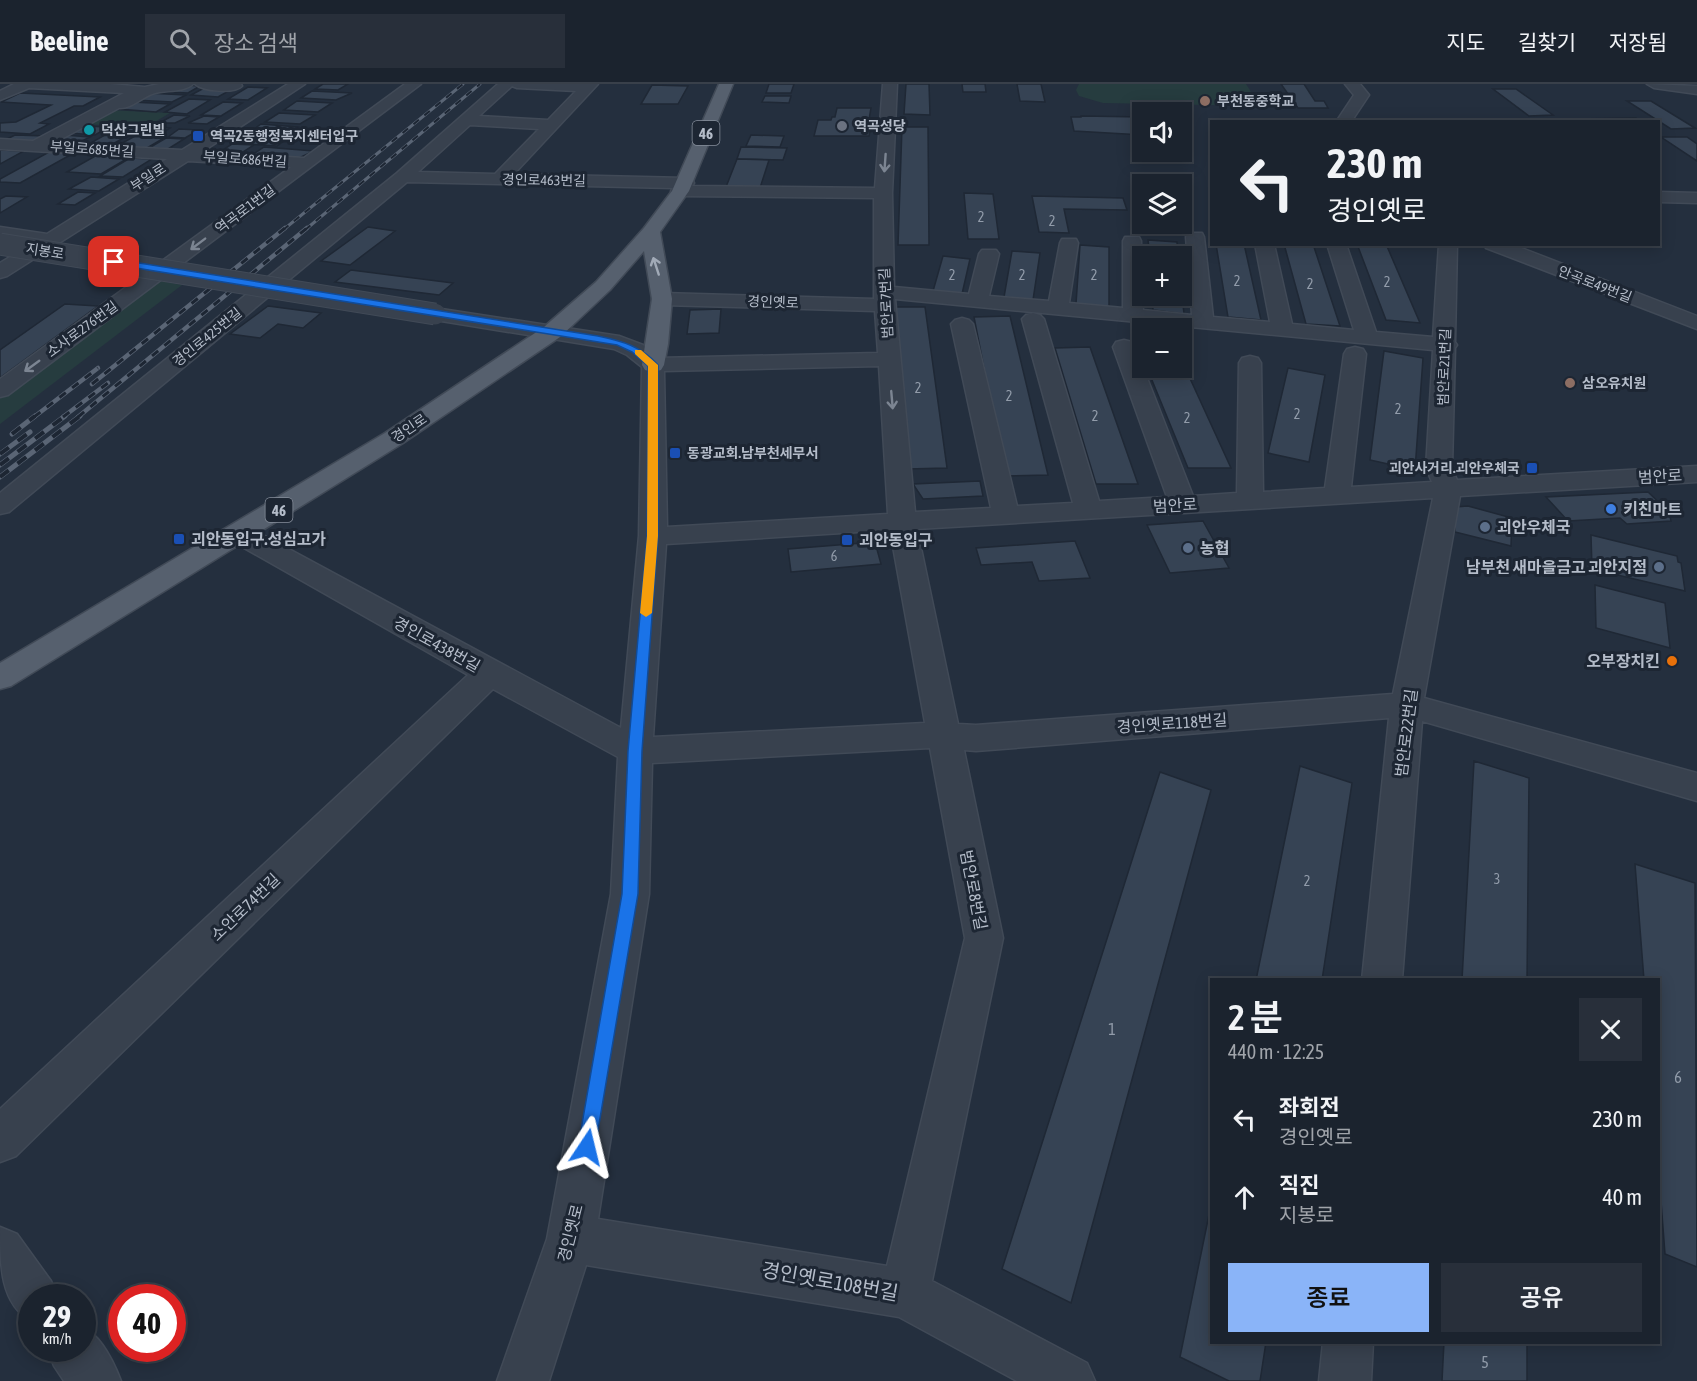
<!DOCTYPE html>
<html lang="ko">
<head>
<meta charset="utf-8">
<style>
  body { margin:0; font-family:"Asap Condensed","Noto Sans KR",sans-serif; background:#282f3a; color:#f1f3f6; height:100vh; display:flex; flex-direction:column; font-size:22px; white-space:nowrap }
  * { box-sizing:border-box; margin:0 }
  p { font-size:20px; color:#a0a4aa }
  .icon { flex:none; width:33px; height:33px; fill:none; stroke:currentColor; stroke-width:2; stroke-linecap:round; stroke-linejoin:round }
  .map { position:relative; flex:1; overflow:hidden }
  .side { position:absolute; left:1210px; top:894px; width:450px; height:366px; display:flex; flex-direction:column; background:#1b232e; border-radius:0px; box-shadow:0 3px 15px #0003,0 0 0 2px #39404a }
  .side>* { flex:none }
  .banner { position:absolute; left:1210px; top:36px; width:450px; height:126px; border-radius:0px; box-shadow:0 3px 15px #0003,0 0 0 2px #39404a; background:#1b232e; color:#f1f3f6; overflow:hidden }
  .fabs { position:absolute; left:1132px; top:18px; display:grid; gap:12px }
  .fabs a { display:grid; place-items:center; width:60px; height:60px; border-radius:0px; background:#1b232e; box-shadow:0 3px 15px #0003,0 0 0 2px #39404a; font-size:30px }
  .speed { position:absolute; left:18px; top:1200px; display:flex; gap:12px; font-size:30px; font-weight:700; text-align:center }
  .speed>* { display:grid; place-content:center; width:78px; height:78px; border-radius:50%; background:#1b232e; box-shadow:0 3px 15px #0003,0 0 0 2px #39404a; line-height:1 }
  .speed small { font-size:15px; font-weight:400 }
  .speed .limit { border:9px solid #d22; background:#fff; color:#111 }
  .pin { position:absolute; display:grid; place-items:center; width:51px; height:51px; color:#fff; margin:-26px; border-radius:12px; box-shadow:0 3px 9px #0006 }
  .me { position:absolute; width:66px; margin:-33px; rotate:10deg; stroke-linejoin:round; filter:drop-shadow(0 0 4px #0008) }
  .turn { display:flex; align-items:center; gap:21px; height:126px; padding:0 18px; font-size:27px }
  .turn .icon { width:78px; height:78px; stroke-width:2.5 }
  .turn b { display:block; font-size:42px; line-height:51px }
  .round { display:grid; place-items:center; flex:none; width:63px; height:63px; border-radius:0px; background:#282f3a }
  .headline { display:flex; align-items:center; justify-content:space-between; height:102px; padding:0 18px }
  h1 { font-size:36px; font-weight:600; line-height:45px }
  .action { display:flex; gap:12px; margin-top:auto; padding:12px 18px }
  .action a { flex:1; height:69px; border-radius:0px; background:#8ab4f8; color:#111; font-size:24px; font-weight:600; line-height:69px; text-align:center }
  .action a+a { background:#282f3a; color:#f1f3f6 }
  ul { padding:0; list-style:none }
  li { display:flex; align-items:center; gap:18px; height:78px; padding:0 18px }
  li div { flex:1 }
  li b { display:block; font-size:22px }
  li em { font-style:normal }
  header { display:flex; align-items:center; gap:36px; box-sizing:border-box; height:84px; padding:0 30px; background:#1b232e; border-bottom:2px solid #39404a }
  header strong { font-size:28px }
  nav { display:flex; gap:33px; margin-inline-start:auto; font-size:21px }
  .search { width:420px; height:54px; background:#282f3a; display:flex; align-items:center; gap:15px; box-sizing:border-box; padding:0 21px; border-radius:0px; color:#a0a4aa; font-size:22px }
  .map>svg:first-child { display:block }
</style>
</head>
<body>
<header>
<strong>Beeline</strong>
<div class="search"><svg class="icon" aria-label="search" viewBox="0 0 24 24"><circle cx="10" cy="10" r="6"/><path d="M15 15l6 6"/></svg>장소 검색</div>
<nav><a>지도</a><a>길찾기</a><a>저장됨</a></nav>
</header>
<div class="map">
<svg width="1697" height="1297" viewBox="0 0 1697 1297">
  <rect width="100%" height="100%" fill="#242f3e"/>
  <g fill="#263c3f">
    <polygon points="1079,0 1246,0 1260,22 1103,19 1079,12 1076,6"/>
    <polygon points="107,26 170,29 146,43 81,40"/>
    <polygon points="150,195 182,201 0,340 0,306"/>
  </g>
  <g fill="#364354" stroke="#1f2835" stroke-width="1.5">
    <polygon points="323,0 348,0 338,6 315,5"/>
    <polygon points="769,0 794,0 791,9 766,9"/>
    <polygon points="906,0 929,0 930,31 904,30"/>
    <polygon points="962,0 985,0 986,8 963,8"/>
    <polygon points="1017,0 1041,0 1045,18 1020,17"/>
    <polygon points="1281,0 1304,0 1315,17 1324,17 1328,24 1298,24"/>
    <polygon points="186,1 200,2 188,9 164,8"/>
    <polygon points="652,1 688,2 678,20 641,20"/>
    <polygon points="206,3 234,4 218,13 191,11"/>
    <polygon points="248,3 267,4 248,16 228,15"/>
    <polygon points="1493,5 1516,5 1553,31 1529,32"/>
    <polygon points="312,7 352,9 336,16 301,14"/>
    <polygon points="20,9 100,13 83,22 74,22 40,39 49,40 30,50 0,48 0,39 16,38 51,21 1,18"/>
    <polygon points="148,9 186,11 172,18 134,16"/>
    <polygon points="765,12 791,12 789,19 762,18"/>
    <polygon points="189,15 210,16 187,30 165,28"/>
    <polygon points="297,17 332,19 318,28 284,26"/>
    <polygon points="1627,17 1651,17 1695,44 1671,45"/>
    <polygon points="132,18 170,20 156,28 118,25"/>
    <polygon points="223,18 242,19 221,32 201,31"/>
    <polygon points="837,24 871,24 867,47 870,47 869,52 814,52 818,36 831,36 832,33 835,33"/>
    <polygon points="279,29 315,31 300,40 265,38"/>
    <polygon points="174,31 190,32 175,39 159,39"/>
    <polygon points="204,32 219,33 207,40 188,39"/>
    <polygon points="1081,32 1143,33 1143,51 1074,47 1071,33 1081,33"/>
    <polygon points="1636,34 1641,38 1579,38 1576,35"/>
    <polygon points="1235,35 1312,37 1312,38 1237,38"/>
    <polygon points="261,40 298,43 287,50 250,48"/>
    <polygon points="83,42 109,43 95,51 69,49"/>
    <polygon points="153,42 170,44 156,53 136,52"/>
    <polygon points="119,43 140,45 109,62 87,61"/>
    <polygon points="902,43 928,43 929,161 898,161"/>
    <polygon points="179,45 199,46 185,54 168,53"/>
    <polygon points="247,50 291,52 277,62 233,59"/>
    <polygon points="15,51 46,52 36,58 5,56"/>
    <polygon points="64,51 90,53 76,60 50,59"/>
    <polygon points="751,51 784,52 780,63 746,62"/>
    <polygon points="135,52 164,54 147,64 117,62"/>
    <polygon points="1661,53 1687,53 1697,60 1697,77"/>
    <polygon points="166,54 184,55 168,65 149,64"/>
    <polygon points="232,60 254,61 240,70 218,69"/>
    <polygon points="264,63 314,67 299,74 252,71"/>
    <polygon points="741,63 787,64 783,76 737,75"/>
    <polygon points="0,66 1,66 24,67 0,80"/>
    <polygon points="49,68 72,70 20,99 0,98 0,95"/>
    <polygon points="97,71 130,73 101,90 67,88"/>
    <polygon points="130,74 152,75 123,93 100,92"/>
    <polygon points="737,75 769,76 760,104 726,103"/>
    <polygon points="91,93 119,95 99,107 69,105"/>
    <polygon points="78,108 95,109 75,121 58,120"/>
    <polygon points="964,109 993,110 999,155 968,155"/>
    <polygon points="6,112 27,113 0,129 0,115"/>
    <polygon points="1032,112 1123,114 1127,126 1064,125 1069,149 1039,148"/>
    <polygon points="368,143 395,147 350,181 321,177"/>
    <polygon points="1148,156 1177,158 1178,172 1150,172"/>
    <polygon points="1216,160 1244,160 1261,236 1228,233"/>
    <polygon points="1284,160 1313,160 1340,242 1306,240"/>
    <polygon points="1357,160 1386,160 1420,239 1386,236"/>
    <polygon points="1080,161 1109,163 1109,223 1076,220"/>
    <polygon points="1012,167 1040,169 1033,216 1004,213"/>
    <polygon points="943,172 970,175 962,210 933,207"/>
    <polygon points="351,186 453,199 439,211 335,198"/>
    <polygon points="1152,212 1182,212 1184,230 1153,226"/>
    <polygon points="65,220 98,222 0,294 0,266"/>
    <polygon points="268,222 321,229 303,244 278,240 260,254 230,250"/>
    <polygon points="893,223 925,223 947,384 907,385"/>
    <polygon points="721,225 719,249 687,250 690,226"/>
    <polygon points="1010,232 1048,391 1005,392 974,233"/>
    <polygon points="1090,263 1138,400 1096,400 1055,264"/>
    <polygon points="1384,267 1423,274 1415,386 1370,376"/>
    <polygon points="1182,277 1231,384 1188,384 1147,284 1182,284"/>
    <polygon points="1288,284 1325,291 1309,378 1268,369"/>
    <polygon points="980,397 983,412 923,415 913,400"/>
    <polygon points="1648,408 1669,428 1671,437 1627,440 1620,434 1568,437 1546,413"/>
    <polygon points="1468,422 1512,434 1511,462 1455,448 1455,423"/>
    <polygon points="1203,437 1229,484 1170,489 1147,441"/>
    <polygon points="1591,451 1677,472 1678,478 1681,479 1685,507 1592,485"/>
    <polygon points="1075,457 1090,494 1039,497 1032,478 981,481 976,464"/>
    <polygon points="875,458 881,480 791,488 788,465"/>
    <polygon points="1595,501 1665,519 1670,564 1596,544"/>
    <polygon points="1474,677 1529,694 1527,896 1462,896"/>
    <polygon points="1300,682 1352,699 1322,896 1256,896"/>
    <polygon points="1160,688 1211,706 1071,1219 1002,1185"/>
    <polygon points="1635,780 1695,799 1697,1183 1665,1170 1659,1091 1659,896 1644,896"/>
    <polygon points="1212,1116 1212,1258 1266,1258 1260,1297 1229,1297 1180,1273"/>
    <polygon points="1444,1258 1527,1258 1527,1297 1442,1297"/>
  </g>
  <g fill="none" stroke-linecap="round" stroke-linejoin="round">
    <g stroke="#414a57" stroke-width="3">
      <g id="minor">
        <path d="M14,0H110L145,3L159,0H193C185,8 167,6 155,9C143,12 132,25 119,24L54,59L182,66L288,0H305L202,68L304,74L405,0H421L8,311L0,313V295L291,83L188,77L7,192L0,194V179L33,159L0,155V143L47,150L167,75L0,65V55L33,57L124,9L29,4L0,16V7Z"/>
        <path d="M195,0H241L242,2C234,10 203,7 195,0Z"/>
        <path d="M498,0H598L514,90L685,94L691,95L694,99L692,102L875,104L883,0H897L892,109L894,203L969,210L979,170L982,166H996L999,170L989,212L1049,217L1060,159L1062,155H1076L1078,159L1069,219L1123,224V157L1125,153H1139L1141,157L1143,226L1192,231L1186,153L1188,149H1202L1204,153L1213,233L1270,238L1255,160H1274L1292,240L1354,246L1327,160H1346L1376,248L1433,253L1439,160H1457L1455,258L1457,261L1455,264L1452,384L1457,396L1697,382V398L1460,412L1424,614L1697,689V717L1422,637L1402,896H1362L1389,634L976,667L964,666L1003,854L932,1197L1087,1279L1095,1297H1017L899,1233L586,1181L549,1297H497L547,1155L611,810L618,673L493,605L16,1072L0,1078V1025L468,591L230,456L226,450L230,444L240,441L250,444L621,644L639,452L642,283L627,271L614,265L435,236L428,234L425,230L428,226L435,224L619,252L643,261L658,274L878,269L875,227L662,221L655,219L652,215L655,211L662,209L874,215V114L680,112L674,111L671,107L673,104L407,98L9,428L0,430V409L397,89ZM512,2L517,4L576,7L548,36L479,32ZM470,41L539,45L495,90L418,88ZM895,215L1433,266L1426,384L1432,398L1351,403L1366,270L1363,265L1355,263L1347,265L1344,270L1325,404L1263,408L1261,279L1258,274L1250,272L1242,274L1239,279L1237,409L1193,412L1135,263L1132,258L1124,256L1116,258L1113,263L1167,413L1099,417L1044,235L1040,231L1033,229L1026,231L1022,235L1073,419L1017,422L973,240L969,236L962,234L955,236L951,240L991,424L915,428ZM879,282L888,430L667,443L664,287ZM1433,414L1393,610L976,641L958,640L917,445ZM890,446L925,639L653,653L666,460ZM930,664L965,854L887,1182L598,1135L649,810L652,679Z"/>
        <polygon points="1345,0 1360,0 1369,11 1351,38 1336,38 1354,11"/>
        <polygon points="1647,0 1697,2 1697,10 1654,4"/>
        <polygon points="1659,108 1697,109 1697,119 1659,118"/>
        <polygon points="1484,160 1511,160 1697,232 1697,245 1486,164"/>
        <path d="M0,1143L17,1150L51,1197L58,1214H32V1238C0,1220 0,1181 0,1143Z"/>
        <path d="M82,1243C101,1251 114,1279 121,1297H64L54,1282L47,1264H82Z"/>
        <polygon points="1323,1258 1373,1258 1371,1297 1319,1297"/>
      </g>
    </g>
    <g stroke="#414a57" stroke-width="3">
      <polygon id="major" points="719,0 733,0 689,107 660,148 672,215 668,260 664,281 661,286 653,288 645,286 642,281 652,215 644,167 610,206 560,253 403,359 11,602 0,605 0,579 385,349 544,243 596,198 644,144 672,107"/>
    </g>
    <use href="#minor" fill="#38414e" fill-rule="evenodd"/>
    <use href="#major" fill="#56606e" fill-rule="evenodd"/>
    <g stroke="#5a6575" stroke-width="3">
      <g id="rail-far2">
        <polyline points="283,146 463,0"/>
        <polyline points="305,146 480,0"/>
      </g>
    </g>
    <g stroke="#5a6575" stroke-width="4.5">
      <g id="rail-far1">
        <polyline points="92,300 285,144"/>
        <polyline points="34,333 98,284"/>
        <polyline points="63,333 108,299"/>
        <polyline points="78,333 307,144"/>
      </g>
    </g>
    <g stroke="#5a6575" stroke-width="5">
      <g id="rail">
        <polyline points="12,350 35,332"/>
        <polyline points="0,370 30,348"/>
        <polyline points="0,381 65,332"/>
        <polyline points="0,393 80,332"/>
      </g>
    </g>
    <use href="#rail-far2" stroke="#1d2633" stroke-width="2" stroke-dasharray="7" stroke-linecap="butt"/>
    <use href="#rail-far1" stroke="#1d2633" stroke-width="3" stroke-dasharray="8" stroke-linecap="butt"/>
    <use href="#rail" stroke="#1d2633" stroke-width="4" stroke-dasharray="11" stroke-linecap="butt"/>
    <g stroke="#414a57" stroke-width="23" stroke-linecap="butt">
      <polyline id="minor-bridge" points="0,160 435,230"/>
    </g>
    <use href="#minor-bridge" stroke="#38414e" stroke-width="21"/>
  </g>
  <defs><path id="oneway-shaft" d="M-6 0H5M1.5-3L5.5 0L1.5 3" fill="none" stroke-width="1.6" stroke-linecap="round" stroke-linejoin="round" transform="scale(1.5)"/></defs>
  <g stroke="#7c8592">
    <use href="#oneway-shaft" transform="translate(885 79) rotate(94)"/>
    <use href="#oneway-shaft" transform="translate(198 160) rotate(143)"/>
    <use href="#oneway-shaft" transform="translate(32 282) rotate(144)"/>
    <use href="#oneway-shaft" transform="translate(892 316) rotate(85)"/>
  </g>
  <use stroke="#a1aab7" href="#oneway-shaft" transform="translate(656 182) rotate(-108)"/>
  <path fill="#1a73e8" stroke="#114b97" stroke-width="1.5" d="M114,175L598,252C622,257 641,262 658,281V452L642,667L638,810L594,1070L587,1072L580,1070L578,1063L622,810L628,667L647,452L648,282L632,268L617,261L111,180L110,178Z"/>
  <polygon fill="#f59e0b" points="635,266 641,266 658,281 658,452 652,529 646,533 640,529 647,452 648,282 635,270"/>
  <g fill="#8d6e63" stroke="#1d2633" stroke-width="2">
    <circle cx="1205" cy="17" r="6"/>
    <circle cx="1570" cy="299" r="6"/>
  </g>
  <circle fill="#6b7280" stroke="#1d2633" stroke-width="2" cx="842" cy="42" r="6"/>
  <circle fill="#0f9aa8" stroke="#1d2633" stroke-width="2" cx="89" cy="46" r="6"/>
  <g fill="#1a4fb4" stroke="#1d2633" stroke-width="2">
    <rect x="192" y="46" width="12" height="12" rx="3"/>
    <rect x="669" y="363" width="12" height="12" rx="3"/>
    <rect x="1526" y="378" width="12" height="12" rx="3"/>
    <rect x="173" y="449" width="12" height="12" rx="3"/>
    <rect x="841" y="450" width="12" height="12" rx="3"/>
  </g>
  <circle fill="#3f7fe0" stroke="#1d2633" stroke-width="2" cx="1611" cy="425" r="6"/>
  <g fill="#5c6f8a" stroke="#1d2633" stroke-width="2">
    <circle cx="1485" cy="443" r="6"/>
    <circle cx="1188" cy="464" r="6"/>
    <circle cx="1659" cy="483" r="6"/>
  </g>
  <circle fill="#e8710a" stroke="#1d2633" stroke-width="2" cx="1672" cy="577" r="6"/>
  <g text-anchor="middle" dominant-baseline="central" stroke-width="6" stroke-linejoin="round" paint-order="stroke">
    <g font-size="14" font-weight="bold" fill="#b4bcc9" stroke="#1d2633" text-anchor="start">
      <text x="1217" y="17">부천동중학교</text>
      <text x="854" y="42">역곡성당</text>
      <text x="101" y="46">덕산그린빌</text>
      <text x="210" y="52">역곡2동행정복지센터입구</text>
      <text x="1582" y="299">삼오유치원</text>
      <text x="687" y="369">동광교회.남부천세무서</text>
      <text x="1520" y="384" text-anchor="end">괴안사거리.괴안우체국</text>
    </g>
    <g font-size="14" fill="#b4bcc9" stroke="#1d2633">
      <text transform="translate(92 65) rotate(4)">부일로685번길</text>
      <text transform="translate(245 75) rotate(4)">부일로686번길</text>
      <text transform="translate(148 93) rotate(-33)">부일로</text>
      <text transform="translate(544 96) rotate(1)">경인로463번길</text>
      <text transform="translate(245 125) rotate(-37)">역곡로1번길</text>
      <text transform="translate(45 167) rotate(9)">지봉로</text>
      <text transform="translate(1595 200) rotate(21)">안곡로49번길</text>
      <text transform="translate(773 218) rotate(2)">경인옛로</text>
      <text transform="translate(886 219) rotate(-93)">범안로7번길</text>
      <text transform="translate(82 245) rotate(-36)">소사로276번길</text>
      <text transform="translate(207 253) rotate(-39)">경인로425번길</text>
      <text transform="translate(1444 283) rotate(-88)">범안로21번길</text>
      <text transform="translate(409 344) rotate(-34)">경인로</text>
    </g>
    <g font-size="14" fill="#929caa">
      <text x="981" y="133">2</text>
      <text x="1052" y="137">2</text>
      <text x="952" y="191">2</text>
      <text x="1022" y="191">2</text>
      <text x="1094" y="191">2</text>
      <text x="1237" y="197">2</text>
      <text x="1387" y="198">2</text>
      <text x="1310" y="200">2</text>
      <text x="918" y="304">2</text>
      <text x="1009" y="312">2</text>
      <text x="1398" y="325">2</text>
      <text x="1297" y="330">2</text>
      <text x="1095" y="332">2</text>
      <text x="1187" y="334">2</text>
      <text x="834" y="472">6</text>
      <text x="1497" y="795">3</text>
      <text x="1307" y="797">2</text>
    </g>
    <g fill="#1d2633" stroke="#878f9c" stroke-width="1.5">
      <rect x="692.5" y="37" width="27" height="24" rx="4.5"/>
      <rect x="265.5" y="414" width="27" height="24" rx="4.5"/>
    </g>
    <g font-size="15" font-weight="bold" fill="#b4bcc9">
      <text x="706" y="49">46</text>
      <text x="279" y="426">46</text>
    </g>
    <g font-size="16" fill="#b4bcc9" stroke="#1d2633">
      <text transform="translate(1660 392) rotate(-3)">범안로</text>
      <text transform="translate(1175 421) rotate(-3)">범안로</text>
      <text transform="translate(437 560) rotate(29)">경인로438번길</text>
      <text transform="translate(1172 639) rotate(-4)">경인옛로118번길</text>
      <text transform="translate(1406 649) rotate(-83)">범안로22번길</text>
      <text transform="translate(974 806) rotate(79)">범안로8번길</text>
      <text transform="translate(245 823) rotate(-44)">소안로74번길</text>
      <text transform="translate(570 1149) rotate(-76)">경인옛로</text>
    </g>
    <g font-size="16" font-weight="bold" fill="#b4bcc9" stroke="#1d2633" text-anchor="start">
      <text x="1623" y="425">키친마트</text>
      <text x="1497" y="443">괴안우체국</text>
      <text x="191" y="455">괴안동입구.성심고가</text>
      <text x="859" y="456">괴안동입구</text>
      <text x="1200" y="464">농협</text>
      <text x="1647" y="483" text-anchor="end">남부천 새마을금고 괴안지점</text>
      <text x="1660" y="577" text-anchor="end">오부장치킨</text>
    </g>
    <g font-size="16" fill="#929caa">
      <text x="1112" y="945">1</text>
      <text x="1678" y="993">6</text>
      <text x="1485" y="1278">5</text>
    </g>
    <g font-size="20" fill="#b4bcc9" stroke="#1d2633">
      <text transform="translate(830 1197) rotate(10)">경인옛로108번길</text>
    </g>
  </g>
</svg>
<div class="fabs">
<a><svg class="icon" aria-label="sound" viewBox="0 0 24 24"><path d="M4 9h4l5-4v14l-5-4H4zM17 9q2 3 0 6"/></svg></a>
<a><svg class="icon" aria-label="layers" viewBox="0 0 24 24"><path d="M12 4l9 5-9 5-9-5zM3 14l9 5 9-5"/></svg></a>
<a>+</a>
<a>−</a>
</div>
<div class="speed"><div>29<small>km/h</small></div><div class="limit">40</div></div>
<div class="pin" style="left:114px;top:178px;background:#d93025"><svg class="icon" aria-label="arrive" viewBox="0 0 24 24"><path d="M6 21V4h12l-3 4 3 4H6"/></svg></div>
<svg class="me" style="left:587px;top:1063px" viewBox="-20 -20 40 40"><path d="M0-17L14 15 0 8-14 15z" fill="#1a73e8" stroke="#fff" stroke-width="4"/></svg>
<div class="banner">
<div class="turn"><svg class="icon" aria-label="left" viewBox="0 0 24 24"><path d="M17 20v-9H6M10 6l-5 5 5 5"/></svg><div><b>230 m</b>경인옛로</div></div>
</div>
<section class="side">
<div class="headline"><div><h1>2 분</h1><p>440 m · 12:25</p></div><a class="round"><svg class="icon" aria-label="close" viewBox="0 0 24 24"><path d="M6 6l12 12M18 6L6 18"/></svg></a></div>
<ul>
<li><svg class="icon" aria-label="left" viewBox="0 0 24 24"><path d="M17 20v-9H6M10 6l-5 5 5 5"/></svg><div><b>좌회전</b><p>경인옛로</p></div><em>230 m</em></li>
<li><svg class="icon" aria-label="ahead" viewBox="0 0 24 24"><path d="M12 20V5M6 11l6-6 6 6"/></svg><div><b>직진</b><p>지봉로</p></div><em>40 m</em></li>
</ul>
<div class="action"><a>종료</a><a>공유</a></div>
</section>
</div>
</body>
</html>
